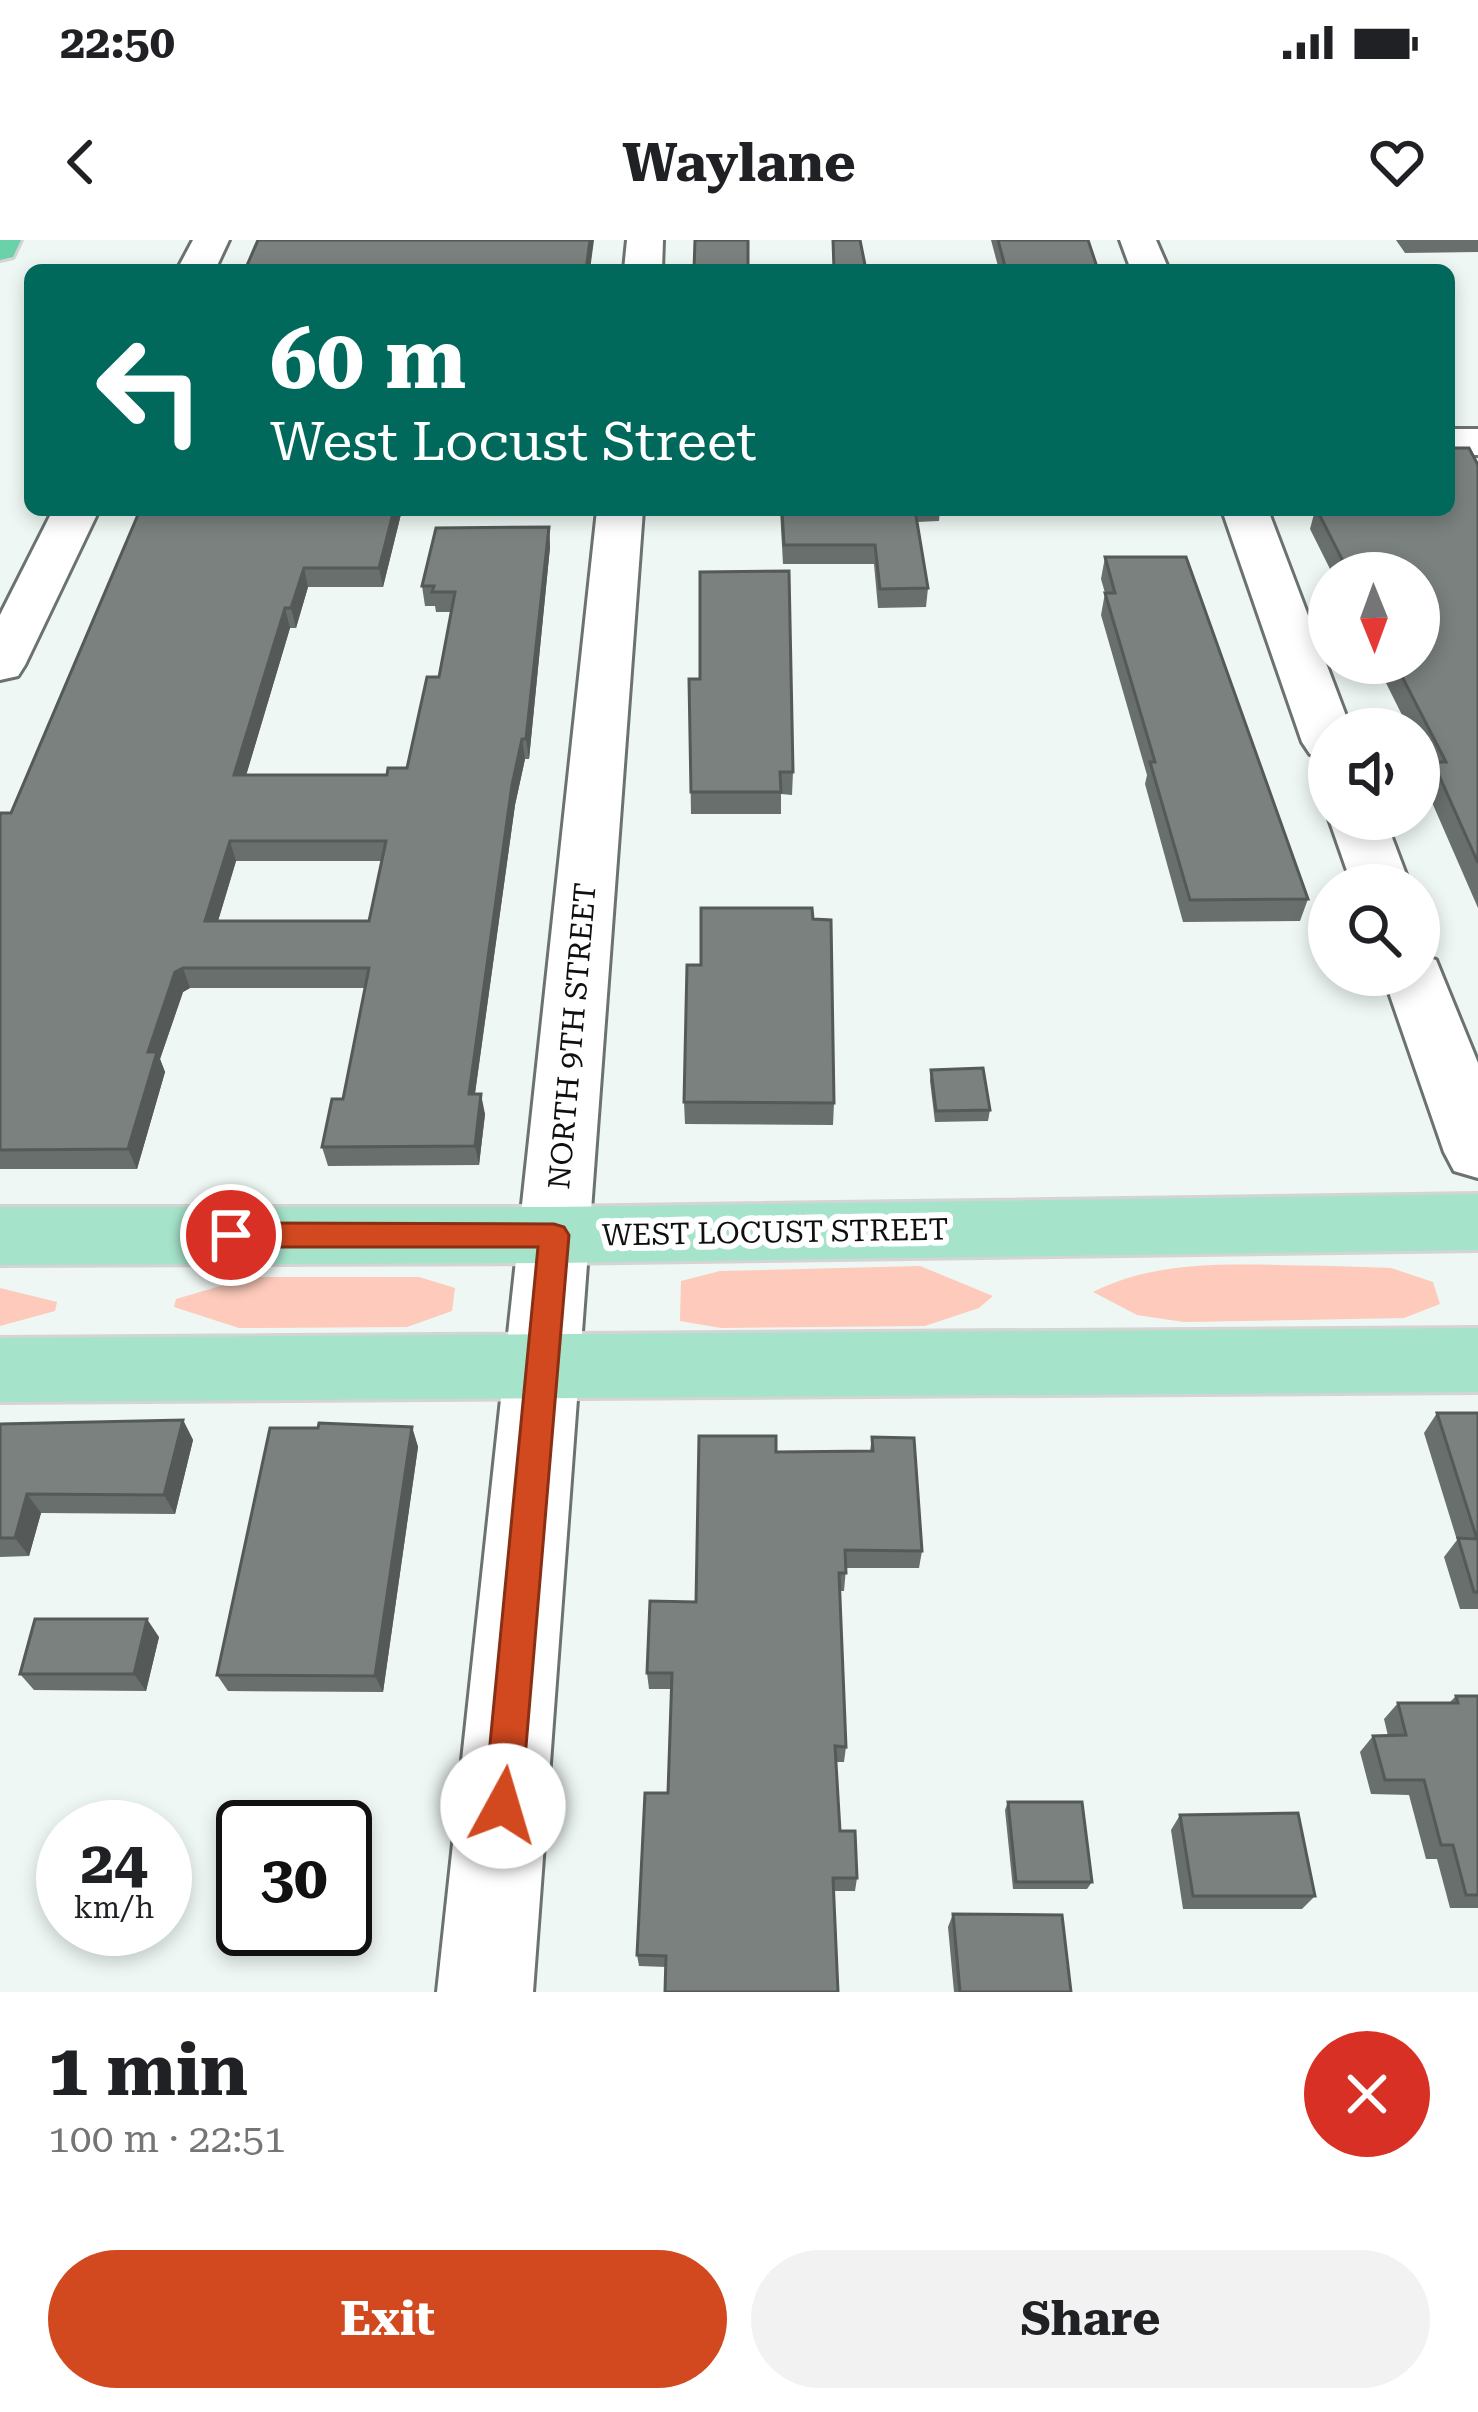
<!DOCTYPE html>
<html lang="en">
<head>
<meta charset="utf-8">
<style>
  body { margin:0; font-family:"Roboto Serif",serif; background:#f2f2f2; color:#202124; height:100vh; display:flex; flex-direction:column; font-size:45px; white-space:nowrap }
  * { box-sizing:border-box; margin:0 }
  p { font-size:39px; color:#757577 }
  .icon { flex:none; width:66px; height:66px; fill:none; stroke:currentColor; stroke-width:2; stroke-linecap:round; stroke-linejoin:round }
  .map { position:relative; height:1752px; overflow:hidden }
  .panel { display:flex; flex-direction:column; background:#fff; flex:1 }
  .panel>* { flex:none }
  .banner { position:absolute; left:24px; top:24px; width:1431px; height:252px; border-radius:18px; box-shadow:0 6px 18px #0003; background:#00695c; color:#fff; overflow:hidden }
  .needle { width:78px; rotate:179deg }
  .tools { position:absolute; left:1308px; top:312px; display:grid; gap:24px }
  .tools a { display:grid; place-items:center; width:132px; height:132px; border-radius:50%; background:#fff; box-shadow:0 6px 18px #0003; font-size:60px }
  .speed { position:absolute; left:36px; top:1560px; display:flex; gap:24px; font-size:60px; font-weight:700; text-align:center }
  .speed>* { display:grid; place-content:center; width:156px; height:156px; border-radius:50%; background:#fff; box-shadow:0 6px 18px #0003; line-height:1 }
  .speed small { font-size:30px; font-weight:400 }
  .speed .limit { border:6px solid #111; border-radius:18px; background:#fff; color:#111 }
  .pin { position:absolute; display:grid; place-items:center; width:102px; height:102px; color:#fff; margin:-51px; border:6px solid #fff; border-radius:50%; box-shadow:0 3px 12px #0007 }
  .me { position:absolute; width:132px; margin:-66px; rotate:6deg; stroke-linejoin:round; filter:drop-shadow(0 0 9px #0008) }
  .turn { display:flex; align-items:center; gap:42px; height:252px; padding:0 48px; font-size:54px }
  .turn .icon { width:156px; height:156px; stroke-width:2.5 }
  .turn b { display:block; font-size:84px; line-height:102px }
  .round { display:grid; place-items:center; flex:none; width:126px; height:126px; border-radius:63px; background:#f2f2f2 }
  .head { display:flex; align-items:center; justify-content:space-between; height:204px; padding:0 48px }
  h1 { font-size:72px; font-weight:700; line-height:90px }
  .button { display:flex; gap:24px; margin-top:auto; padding:24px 48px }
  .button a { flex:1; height:138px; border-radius:72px; background:#d2491f; color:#fff; font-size:48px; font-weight:700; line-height:138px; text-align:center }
  .button a+a { background:#f2f2f2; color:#202124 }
  .status { display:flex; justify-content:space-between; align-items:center; height:84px; padding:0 60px; background:#fff; direction:ltr }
  .status svg { height:33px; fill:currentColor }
  header { display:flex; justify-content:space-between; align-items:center; height:156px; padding:0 48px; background:#fff; font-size:54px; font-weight:700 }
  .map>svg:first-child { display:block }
</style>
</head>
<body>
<div class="status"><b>22:50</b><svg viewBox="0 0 49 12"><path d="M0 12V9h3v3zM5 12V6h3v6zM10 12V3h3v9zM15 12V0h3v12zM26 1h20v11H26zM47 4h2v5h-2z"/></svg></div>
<header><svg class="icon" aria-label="back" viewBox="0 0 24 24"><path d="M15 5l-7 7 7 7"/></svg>Waylane<svg class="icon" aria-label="heart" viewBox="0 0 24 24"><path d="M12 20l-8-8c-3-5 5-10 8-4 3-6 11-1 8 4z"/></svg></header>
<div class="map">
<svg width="1478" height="1752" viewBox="0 0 1478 1752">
  <rect width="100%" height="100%" fill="#eef7f3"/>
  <g fill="#fdcabb">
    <polygon points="920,1026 993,1056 979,1068 925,1086 721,1088 680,1081 681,1041 720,1031"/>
    <path d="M1334,1026L1391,1028L1433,1042L1440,1064L1404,1078L1184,1082L1137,1075L1093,1052C1166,1015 1253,1026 1334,1026Z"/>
    <polygon points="251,1037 419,1037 455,1048 452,1071 407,1087 239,1088 174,1067 176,1059"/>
    <polygon points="0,1048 57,1062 55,1071 0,1086"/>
  </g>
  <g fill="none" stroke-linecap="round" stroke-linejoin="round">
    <g stroke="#6b726f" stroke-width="6">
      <g id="minor">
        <polygon points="193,0 229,0 215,30 177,30"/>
        <polygon points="627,0 663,0 662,30 624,30"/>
        <polygon points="1120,0 1156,0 1169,30 1131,30"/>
        <rect x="1449" y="189" width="29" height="26"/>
        <polygon points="53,270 99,270 25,425 18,436 0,440 0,375"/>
        <polygon points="597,270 643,270 533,1752 437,1752"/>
        <polygon points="1222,270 1268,270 1351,489 1329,489 1329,518 1310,514 1302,502"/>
        <polygon points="1329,579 1385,579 1410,645 1352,645"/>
        <polygon points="1419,715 1436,720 1478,823 1478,938 1454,931 1444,912 1383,735 1419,735"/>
      </g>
    </g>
    <g stroke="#d4d4d4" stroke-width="6">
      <g id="major">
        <polygon points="1478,954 1478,1010 554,1023 0,1025 0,967 554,967"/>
        <polygon points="1478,1088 1478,1152 0,1162 0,1098"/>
      </g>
    </g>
    <g stroke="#d4d4d4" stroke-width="6">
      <polygon id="highway" points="0,0 21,0 13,17 0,20"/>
    </g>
    <use href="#minor" fill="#fff" fill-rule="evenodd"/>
    <use href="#major" fill="#a6e3cb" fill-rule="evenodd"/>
    <use href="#highway" fill="#6ad1a9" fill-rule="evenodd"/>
  </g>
  <g fill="#696f6c" fill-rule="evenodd">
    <polygon points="991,0 1088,0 1098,30 999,30"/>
    <polygon points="1396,0 1478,0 1478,12 1405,13"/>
    <polygon points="1478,225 1478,668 1424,544 1430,530 1419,508 1419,489 1409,489 1376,423 1419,423 1419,333 1332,333 1310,289 1315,270 1449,270"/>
    <path d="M140,270H402L383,347H308L296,388H290L246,535H387L407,528L439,437L452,372H436L435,366H425L422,346L549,287L550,307L529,519H525L515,565L475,854L485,874L479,925L328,926L322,907L343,859L365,748H190L183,752L160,819L165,832L137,929H0V576L11,573ZM236,621H381L369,681H218Z"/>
    <polygon points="780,270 940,270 939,281 917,282 928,348 926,367 878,368 874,324 783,324"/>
    <polygon points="1105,317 1308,659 1300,681 1183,682 1145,544 1147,535 1101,375 1105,353 1101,339"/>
    <polygon points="689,439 793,532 792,555 781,554 781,574 691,574"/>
    <polygon points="931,830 990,870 988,881 935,882 930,841"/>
    <polygon points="684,862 834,863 833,885 685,884"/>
    <polygon points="1437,1173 1478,1173 1478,1369 1460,1369 1444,1317 1457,1300 1424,1193"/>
    <polygon points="183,1180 193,1200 175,1274 41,1273 29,1316 0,1317 0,1184"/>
    <polygon points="412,1187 418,1207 383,1452 228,1451 217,1435"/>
    <polygon points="872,1197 922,1311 919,1328 846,1328 844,1351 839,1351 846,1507 844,1522 836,1522 840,1591 857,1638 855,1651 834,1651 666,1727 639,1726 637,1715 668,1553 671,1449 649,1449 647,1433 696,1362 776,1212 870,1211"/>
    <polygon points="159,1397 146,1451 34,1450 20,1434"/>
    <polygon points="1456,1456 1478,1456 1478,1668 1450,1668 1437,1619 1426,1619 1409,1555 1371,1554 1360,1512 1373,1496 1388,1496 1384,1479 1398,1463 1449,1463"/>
    <polygon points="1008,1562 1092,1642 1087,1649 1013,1649 1005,1570"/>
    <polygon points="1180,1575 1315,1656 1302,1669 1183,1669 1171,1590"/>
    <polygon points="953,1674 1071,1752 954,1752 948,1687"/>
  </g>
  <g fill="#555a58">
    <polygon points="590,0 594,0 590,30 586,30"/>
    <polygon points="394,270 402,270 383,347 379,328"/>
    <polygon points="549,287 550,307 529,519 526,499"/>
    <polygon points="304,328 308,347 296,388 291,368"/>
    <polygon points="285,368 290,388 240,556 234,535"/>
    <polygon points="522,499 525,519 515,565 472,874 469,854 512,545"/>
    <polygon points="230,601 236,621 212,701 205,681"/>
    <polygon points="183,728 190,748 183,752 160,819 165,832 137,929 128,909 148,812 175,732"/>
    <polygon points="481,854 485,874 479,925 475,906"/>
    <polygon points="183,1180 193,1200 175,1274 164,1255"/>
    <polygon points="412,1187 418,1207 383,1452 375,1436"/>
    <polygon points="27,1254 41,1273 29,1316 15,1298"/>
    <polygon points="147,1379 159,1397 146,1451 134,1434"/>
  </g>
  <g fill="#7a817e" stroke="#555a58" stroke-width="3" fill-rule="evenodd">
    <polygon points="258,0 590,0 586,30 245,30"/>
    <polygon points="695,0 748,0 748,30 694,30"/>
    <polygon points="833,0 860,0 866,30 834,30"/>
    <polygon points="998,0 1088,0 1098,30 1006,30"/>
    <polygon points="1449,208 1469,208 1478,225 1478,623 1433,522 1446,522 1395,423 1419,423 1419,333 1349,333 1317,270 1449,270"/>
    <path d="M140,270H394L379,328H304L291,368H285L234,535H387L388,528H407L427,437H439L455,352H432L434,346H422L436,288L549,287L526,499H522L512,545L469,854H481L475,906L322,907L332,859H343L369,728H183L175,732L148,812H157L128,909L0,910V576L1,573H11ZM230,601H386L369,681H205Z"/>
    <polygon points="782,270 915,270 928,348 880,349 875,305 784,305"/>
    <polygon points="1105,317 1186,317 1308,659 1190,660 1150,522 1155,522 1105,353 1115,353"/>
    <polygon points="789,331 793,532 780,532 781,552 691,552 689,439 700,439 700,332"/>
    <polygon points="701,668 812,668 813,679 831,680 834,863 684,862 687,725 701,725"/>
    <polygon points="983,828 990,870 936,871 931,830"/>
    <polygon points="1437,1173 1478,1173 1478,1352 1474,1352 1458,1298 1477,1299"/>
    <polygon points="183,1180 164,1255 27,1254 15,1298 0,1298 0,1184"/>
    <polygon points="319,1183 412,1187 375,1436 217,1435 270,1188 318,1188"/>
    <polygon points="699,1196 776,1196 776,1212 873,1211 872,1197 914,1198 922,1311 845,1310 846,1333 839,1333 846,1507 835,1506 840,1591 855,1591 857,1638 833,1638 838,1752 665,1752 666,1716 637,1715 645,1553 668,1553 672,1433 647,1433 650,1361 696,1362"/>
    <polygon points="35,1379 147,1379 134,1434 20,1434"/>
    <polygon points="1456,1456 1478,1456 1478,1655 1466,1655 1453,1605 1441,1605 1424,1540 1385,1540 1373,1496 1406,1495 1398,1463 1458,1463"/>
    <polygon points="1008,1562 1082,1562 1092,1642 1016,1642"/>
    <polygon points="1298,1573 1315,1656 1193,1656 1180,1575"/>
    <polygon points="953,1674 1062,1675 1071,1752 960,1752"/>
  </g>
  <polygon fill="#d2491f" stroke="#882f14" stroke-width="3" points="231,983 554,984 564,987 569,995 521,1566 516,1579 503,1585 490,1579 484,1566 538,1007 231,1007 221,1003 217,995 221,987"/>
  <g text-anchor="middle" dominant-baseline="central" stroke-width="12" stroke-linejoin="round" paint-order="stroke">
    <g font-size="30" fill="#0e100f" stroke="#fff">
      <text transform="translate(572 796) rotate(-85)">NORTH 9TH STREET</text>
      <text transform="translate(775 992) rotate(-1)">WEST LOCUST STREET</text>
    </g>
  </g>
</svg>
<div class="tools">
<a><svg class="needle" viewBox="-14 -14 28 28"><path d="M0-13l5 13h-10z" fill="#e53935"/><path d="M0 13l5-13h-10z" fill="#757577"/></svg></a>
<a><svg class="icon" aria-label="sound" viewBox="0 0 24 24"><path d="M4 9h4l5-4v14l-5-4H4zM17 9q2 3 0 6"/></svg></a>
<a><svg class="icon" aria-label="search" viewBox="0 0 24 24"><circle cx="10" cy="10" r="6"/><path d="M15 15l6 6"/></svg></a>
</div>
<div class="speed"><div>24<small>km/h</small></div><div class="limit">30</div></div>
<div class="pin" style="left:231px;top:995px;background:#d93025"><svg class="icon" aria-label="arrive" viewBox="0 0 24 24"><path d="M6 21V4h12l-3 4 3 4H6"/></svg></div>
<svg class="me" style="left:503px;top:1566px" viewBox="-20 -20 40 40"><circle r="19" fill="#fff"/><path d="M0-13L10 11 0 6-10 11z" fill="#d2491f"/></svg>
<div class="banner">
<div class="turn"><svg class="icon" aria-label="left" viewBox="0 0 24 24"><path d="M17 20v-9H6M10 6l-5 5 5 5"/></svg><div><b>60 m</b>West Locust Street</div></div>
</div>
</div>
<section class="panel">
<div class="head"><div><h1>1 min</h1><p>100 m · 22:51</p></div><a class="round" style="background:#d93025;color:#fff"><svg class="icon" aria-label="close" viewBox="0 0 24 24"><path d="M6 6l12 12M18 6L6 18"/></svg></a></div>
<div class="button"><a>Exit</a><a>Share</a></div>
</section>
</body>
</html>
